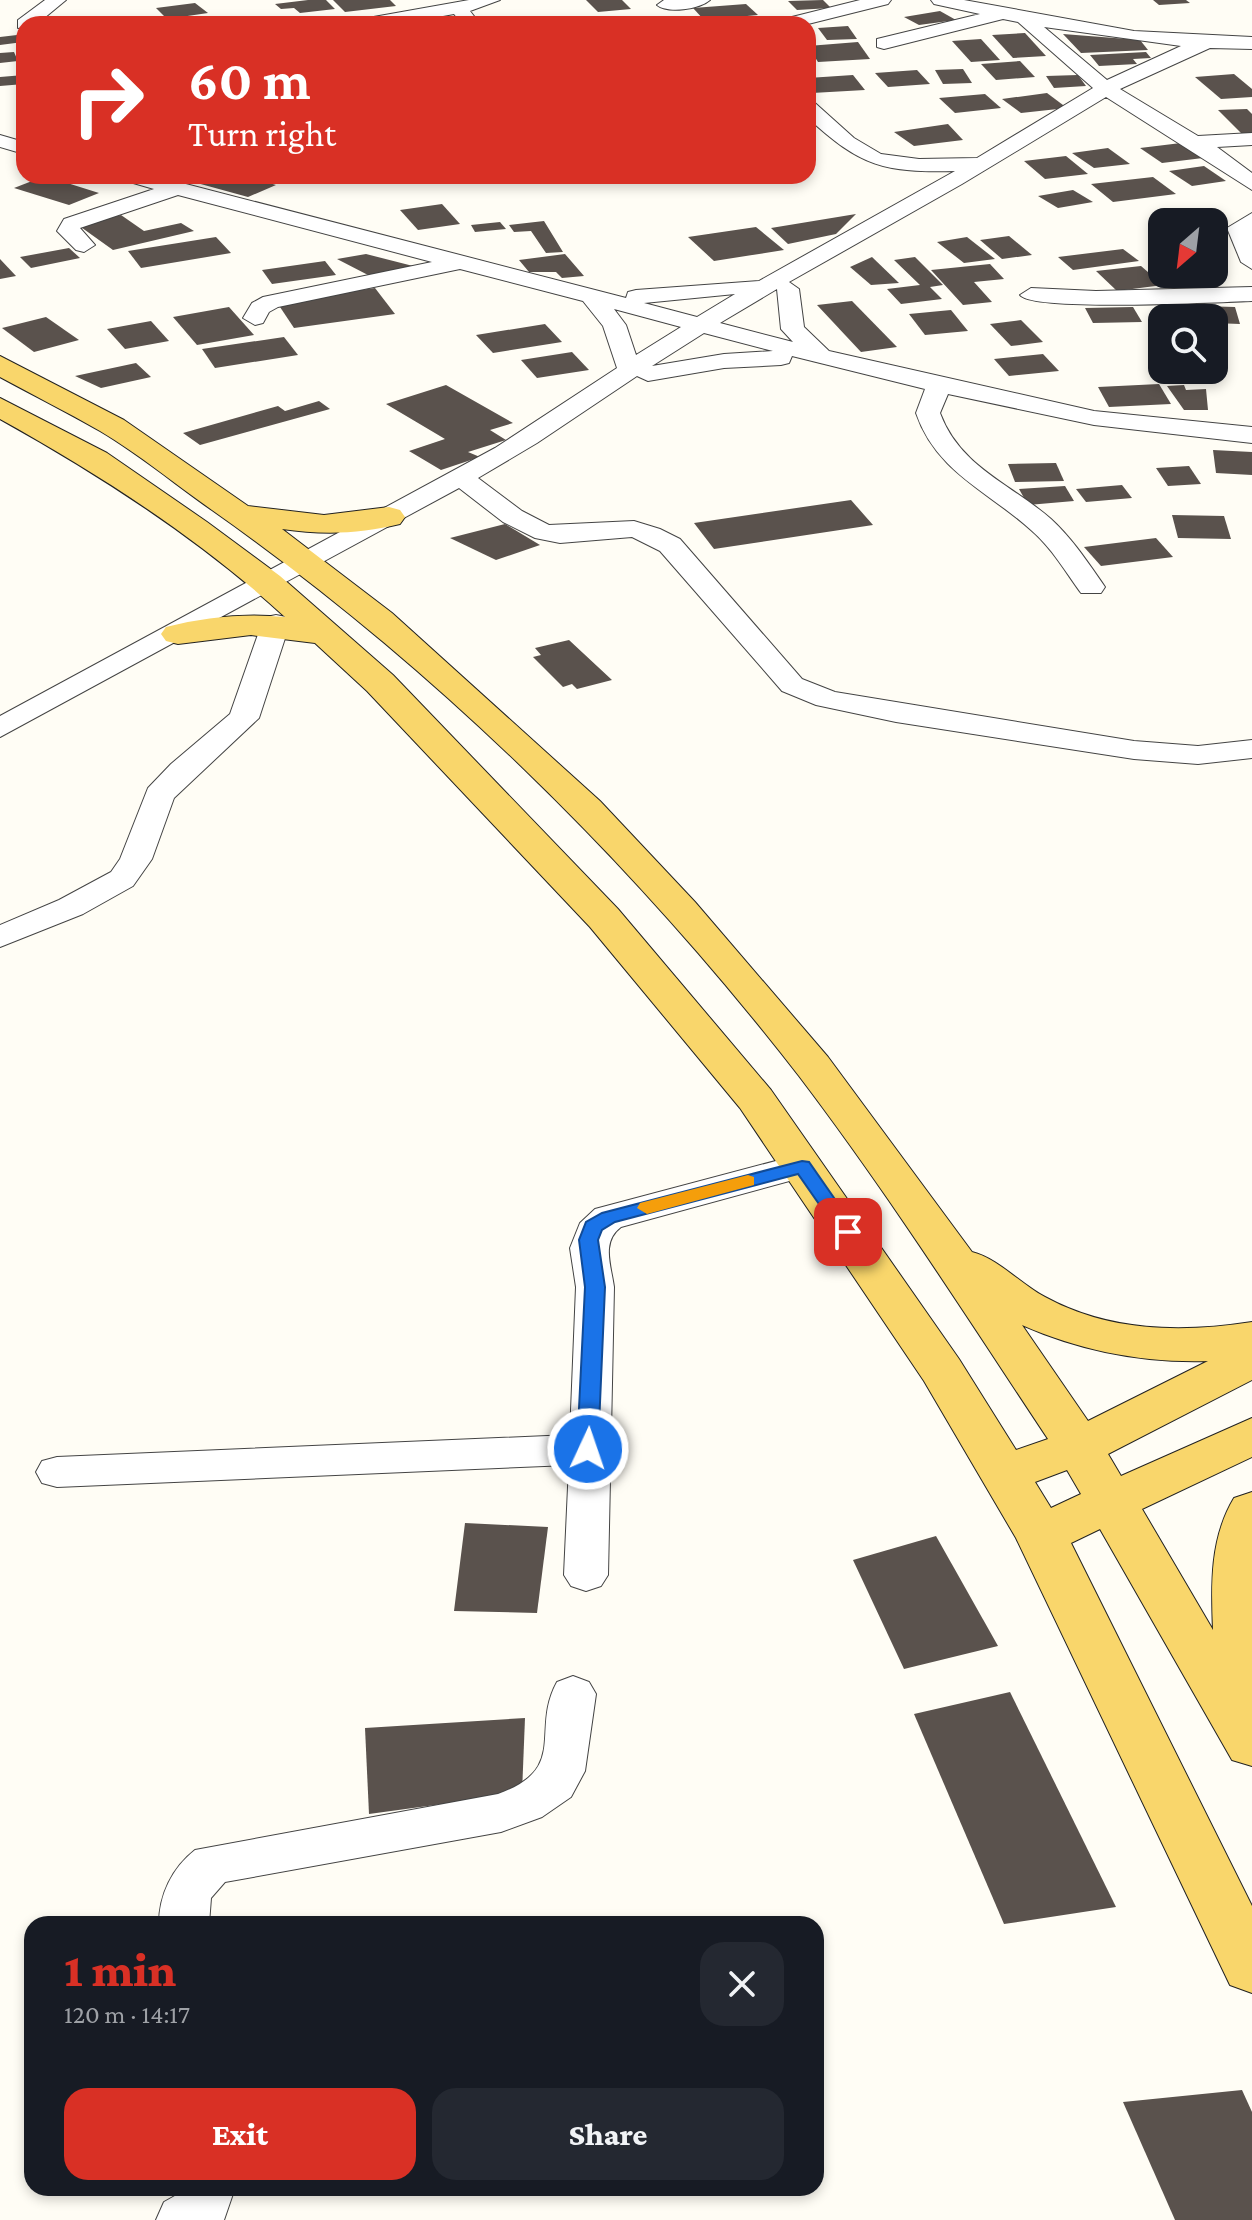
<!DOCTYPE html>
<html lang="en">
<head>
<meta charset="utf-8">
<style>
  body { margin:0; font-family:"Crimson Pro",serif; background:#242831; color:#f1f3f6; height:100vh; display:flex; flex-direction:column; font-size:30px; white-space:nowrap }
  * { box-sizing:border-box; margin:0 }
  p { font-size:26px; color:#9ea1a6 }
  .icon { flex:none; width:44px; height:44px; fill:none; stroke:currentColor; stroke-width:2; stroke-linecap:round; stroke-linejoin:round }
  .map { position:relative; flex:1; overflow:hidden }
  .details { position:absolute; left:24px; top:1916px; width:800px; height:280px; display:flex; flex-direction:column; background:#171b24; border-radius:24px; box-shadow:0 4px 12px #0003 }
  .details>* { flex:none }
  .hud { position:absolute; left:16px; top:16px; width:800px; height:168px; border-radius:24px; box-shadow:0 4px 12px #0003; background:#d93025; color:#fff; overflow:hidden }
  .needle { width:52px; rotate:208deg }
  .controls { position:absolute; left:1148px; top:208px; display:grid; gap:16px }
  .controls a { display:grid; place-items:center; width:80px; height:80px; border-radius:16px; background:#171b24; box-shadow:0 4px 12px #0003; font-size:40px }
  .pin { position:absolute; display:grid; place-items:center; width:68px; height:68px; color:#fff; margin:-34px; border-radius:16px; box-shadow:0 4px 12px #0006 }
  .me { position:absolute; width:88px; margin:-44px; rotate:3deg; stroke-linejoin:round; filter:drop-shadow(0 0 6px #0008) }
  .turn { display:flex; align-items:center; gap:28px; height:168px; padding:0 40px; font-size:36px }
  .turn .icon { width:104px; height:104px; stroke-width:2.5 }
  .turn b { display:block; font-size:56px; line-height:68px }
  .round { display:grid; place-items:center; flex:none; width:84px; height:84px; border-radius:24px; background:#242831 }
  .headline { display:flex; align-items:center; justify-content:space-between; height:136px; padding:0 40px }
  h1 { font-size:48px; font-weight:800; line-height:60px; color:#d93025 }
  .primary-button { display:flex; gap:16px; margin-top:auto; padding:16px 40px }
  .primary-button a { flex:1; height:92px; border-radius:24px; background:#d93025; color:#fff; font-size:32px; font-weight:800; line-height:92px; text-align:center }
  .primary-button a+a { background:#242831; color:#f1f3f6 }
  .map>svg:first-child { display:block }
</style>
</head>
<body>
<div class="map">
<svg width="1252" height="2220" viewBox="0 0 1252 2220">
  <rect width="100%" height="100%" fill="#fffdf5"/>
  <g fill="#5a524d">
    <polygon points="308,0 326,0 335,9 300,13 294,8 281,9 275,4"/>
    <polygon points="333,0 390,0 396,6 345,12"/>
    <polygon points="586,0 622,0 631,9 598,12"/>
    <polygon points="823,0 831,8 797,10 788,1"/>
    <polygon points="1153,0 1186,0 1190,3 1159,5"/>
    <polygon points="195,3 208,13 167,19 156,8"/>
    <polygon points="746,4 758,15 704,20 693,8"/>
    <polygon points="940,11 956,20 919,25 904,17"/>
    <polygon points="759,17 767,24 729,24 725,20"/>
    <polygon points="848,26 857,39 827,40 818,28"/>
    <polygon points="1025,33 1046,56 1013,58 992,35"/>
    <polygon points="1063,34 1140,40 1148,50 1081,53"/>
    <polygon points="17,35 23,42 0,45 0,37"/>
    <polygon points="981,39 1000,60 971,62 952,41"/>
    <polygon points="858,42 870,59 818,62 808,46"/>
    <polygon points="14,52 18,61 0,63 0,53"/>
    <polygon points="1146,52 1151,58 1133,59 1137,64 1099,66 1090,55"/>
    <polygon points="1020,61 1035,77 996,80 981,64"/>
    <polygon points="963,69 972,83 943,84 935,70"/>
    <polygon points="917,70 930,84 888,87 875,73"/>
    <polygon points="1234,74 1252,89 1252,97 1221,99 1195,77"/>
    <polygon points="24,75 24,84 0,86 0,77"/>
    <polygon points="853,75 865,90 812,93 808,87 808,78"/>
    <polygon points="1078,75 1086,86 1054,88 1046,76"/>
    <polygon points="1047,93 1067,108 1021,113 1002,99"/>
    <polygon points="985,94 1001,108 955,113 939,98"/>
    <polygon points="1247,109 1252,114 1252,136 1245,137 1218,110"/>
    <polygon points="948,124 963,140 914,146 894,132"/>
    <polygon points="1181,143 1203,158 1162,163 1140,148"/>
    <polygon points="1108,148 1130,164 1094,168 1072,153"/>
    <polygon points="1066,156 1088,174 1045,179 1024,161"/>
    <polygon points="1204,166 1226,181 1192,186 1169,171"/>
    <polygon points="45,176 99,193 69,205 14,188"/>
    <polygon points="195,176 245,176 276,185 248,197 186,180"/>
    <polygon points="1153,177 1176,194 1113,202 1091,184"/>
    <polygon points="1073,190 1093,202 1058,208 1038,196"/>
    <polygon points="442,204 460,224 418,230 400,210"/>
    <polygon points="856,214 836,234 788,244 771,228"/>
    <polygon points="121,215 144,231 181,223 194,231 113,250 78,225"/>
    <polygon points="544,221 563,252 546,253 531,231 514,232 509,225"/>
    <polygon points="500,222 506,229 475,232 471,225"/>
    <polygon points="756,227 784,250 714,261 688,237"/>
    <polygon points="1009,236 1032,255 1002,259 980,240"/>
    <polygon points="216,237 231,253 141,268 128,251"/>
    <polygon points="967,237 995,259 964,263 937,242"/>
    <polygon points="69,248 80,258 31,268 20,257"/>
    <polygon points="1123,249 1139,261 1073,270 1058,257"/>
    <polygon points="366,254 413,266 368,275 337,259"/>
    <polygon points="565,254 584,276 562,278 556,272 529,272 519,260"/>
    <polygon points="872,257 899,283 871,285 850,267"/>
    <polygon points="915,257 943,285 930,287 942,299 901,304 887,289 920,285 894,260"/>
    <polygon points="0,259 16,276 0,279"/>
    <polygon points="325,261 336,275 272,284 262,270"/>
    <polygon points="990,264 1004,279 974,282 992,302 963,305 931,270"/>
    <polygon points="1141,266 1163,285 1117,291 1096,271"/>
    <polygon points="375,288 395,314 294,328 276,301"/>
    <polygon points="852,301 897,347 861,352 817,305"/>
    <polygon points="1200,306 1235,307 1240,324 1214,323 1214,318 1204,318"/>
    <polygon points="229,307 254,335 197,345 173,317"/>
    <polygon points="1133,307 1142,322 1093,323 1085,308"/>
    <polygon points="951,310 968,331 925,335 909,314"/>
    <polygon points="46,317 79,340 34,352 2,328"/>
    <polygon points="1021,320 1043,342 1011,346 990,324"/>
    <polygon points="151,321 169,341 125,349 107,329"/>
    <polygon points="545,324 562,342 493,353 476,335"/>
    <polygon points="284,337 298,355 215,368 202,349"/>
    <polygon points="1151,351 1162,351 1162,370 1199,370 1203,384 1161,383"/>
    <polygon points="572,352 589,370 537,378 521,360"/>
    <polygon points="1043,354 1059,371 1009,376 994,359"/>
    <polygon points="136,363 151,377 101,388 75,376"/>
    <polygon points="1159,384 1171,404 1109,407 1098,387"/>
    <polygon points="446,385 513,423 490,430 506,440 468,452 480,457 441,470 409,451 445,439 386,404"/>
    <polygon points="1184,385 1186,390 1206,389 1208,410 1184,410 1167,386"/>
    <polygon points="319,401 330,409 200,445 183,433 278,406 285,411"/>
    <polygon points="1213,450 1252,452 1252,475 1216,473"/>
    <polygon points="1056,463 1064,481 1015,482 1008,464"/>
    <polygon points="1189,466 1201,484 1168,486 1156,468"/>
    <polygon points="1122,485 1132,498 1086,502 1076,489"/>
    <polygon points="1065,486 1074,501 1028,505 1019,489"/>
    <polygon points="851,500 873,525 714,549 694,523"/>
    <polygon points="1172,515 1224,516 1231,539 1178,538"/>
    <polygon points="505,524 540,545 496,560 450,538"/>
    <polygon points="1156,538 1173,557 1101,566 1084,547"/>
    <polygon points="569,640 612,680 577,689 572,684 563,687 533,657 541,655 535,648"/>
    <polygon points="465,1523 548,1527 537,1613 454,1611"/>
    <polygon points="936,1536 998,1646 904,1669 853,1560"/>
    <polygon points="1010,1692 1116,1907 1004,1924 914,1714"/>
    <polygon points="525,1718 522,1793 369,1814 365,1728"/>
    <polygon points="1242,2090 1252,2112 1252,2220 1175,2220 1123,2102"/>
  </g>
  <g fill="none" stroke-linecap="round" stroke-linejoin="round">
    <g stroke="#444" stroke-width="2">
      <g id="minor">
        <polygon points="45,0 66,0 37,24 18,28 18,20"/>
        <polygon points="469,0 500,0 470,11 480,24 462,24 454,14 399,24 359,24 368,18"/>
        <path d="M710,0C700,9 668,14 657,5L664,0Z"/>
        <polygon points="860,0 891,0 888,4 808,24 778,24 780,20"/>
        <path d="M931,0H964L1134,31L1252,37V49L1210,48L1120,89L1198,136L1252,133V145L1217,147L1252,173V190L1106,97L962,184L789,282L799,289L804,327L829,351L1094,411L1252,427V443L1094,425L948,394L940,413C960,467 1011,484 1051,519C1072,538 1089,564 1105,587L1101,593H1081C1065,571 1051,547 1031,530C988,491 936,472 916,413L925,389L792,356L789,363L781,365L724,368L648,381L637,376L537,443L478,478L522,511L549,525L634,521L660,529L680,539L802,679L835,692L1134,741L1198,746L1252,740V758L1198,764L1134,759L896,722L816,705L782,691L660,551L632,537L560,543L535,538L503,522L459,488L0,737V716L495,448L617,368L603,326L583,301L460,269L278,307L269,312L263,323L255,325L243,318L252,303L263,297L432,262L178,195L80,228L95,245L84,252L76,250L57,231L64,219L154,189L123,180L120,176H155L626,298L628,292L636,290L759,281L955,171C884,173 860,166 808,118V101L815,103L854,138L881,154L919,159L977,158L1093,88L1018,22L1003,19L884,49L877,47V39L980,14L934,4ZM1044,27L1181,46L1107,80ZM777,289L781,329L793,342L720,323ZM735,294L697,317L644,303ZM614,309L681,327L636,355L626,325ZM704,333L773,351L724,354L652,366Z"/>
        <polygon points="0,135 24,142 24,154 0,147"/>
        <polygon points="1252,213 1252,269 1241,262 1227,228"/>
        <path d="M1252,287V301C1220,302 1032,312 1020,295L1031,288L1096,291Z"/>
        <polygon points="276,615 286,617 290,623 259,718 174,798 152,859 133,886 83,914 0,947 0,925 59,900 111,872 120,859 148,788 171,764 230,714 262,623 266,617"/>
        <path d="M802,1154L815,1158L820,1166L815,1174L621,1227C601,1242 611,1265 614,1287L608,1575L601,1586L586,1591L571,1586L564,1575L569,1465L57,1487L42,1483L36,1472L42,1461L57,1457L570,1435L576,1287L570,1248L580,1223L595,1209Z"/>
        <path d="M573,1676L589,1682L596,1694L585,1771L571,1797L542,1817L501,1832L225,1882L211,1898L209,1924H159C159,1895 172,1868 195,1850L498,1794C570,1768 530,1731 557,1682Z"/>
        <polygon points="181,2188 235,2188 224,2220 156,2220 164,2202 180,2193"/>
      </g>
    </g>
    <g stroke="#222" stroke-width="2">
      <path id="major" d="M0,356L124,420L248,506L324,515L389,507L400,510L405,517L400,524C361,534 322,535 282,529L392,613L600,801L695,902L828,1057L972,1252C999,1259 1020,1284 1045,1297C1109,1332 1182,1333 1252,1322V1380L1108,1454L1121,1476L1252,1418V1457L1142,1509L1213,1630C1211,1584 1210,1538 1234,1498L1252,1492V1766L1232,1760L1100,1529L1071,1543L1252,1906V1993L1230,1985L1016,1538L924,1381L740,1108L590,927L367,691L315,643L251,635L178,644L166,641L161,634L166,627C205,617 245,613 285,617C200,539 101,475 0,419V398L107,453L207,522L280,576L393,675L618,909L771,1090L959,1359L1016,1450L1048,1439C967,1317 888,1193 799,1076C633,862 434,666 212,510C175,484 139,454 100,431C67,412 33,395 0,377ZM1022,1325C1081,1351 1143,1363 1208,1361L1088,1421ZM1067,1470L1081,1494L1051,1508L1035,1482Z"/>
    </g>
    <use href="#minor" fill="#fff" fill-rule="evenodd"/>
    <use href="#major" fill="#f9d66b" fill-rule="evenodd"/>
  </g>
  <polygon fill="#1a73e8" stroke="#114b97" stroke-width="2" points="802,1161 809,1162 855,1228 858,1232 855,1237 842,1237 798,1174 615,1222 602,1230 598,1240 605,1287 598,1449 595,1455 580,1455 577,1449 585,1287 579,1240 586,1222 602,1213"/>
  <polygon fill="#f59e0b" points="748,1175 754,1177 754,1185 647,1214 637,1208 640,1203"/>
</svg>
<div class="controls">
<a><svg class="needle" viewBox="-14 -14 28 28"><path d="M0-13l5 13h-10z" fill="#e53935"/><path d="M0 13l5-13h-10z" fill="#9ea1a6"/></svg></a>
<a><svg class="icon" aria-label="search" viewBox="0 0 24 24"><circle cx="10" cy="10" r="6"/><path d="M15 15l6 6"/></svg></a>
</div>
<div class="pin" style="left:848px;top:1232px;background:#d93025"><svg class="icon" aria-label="arrive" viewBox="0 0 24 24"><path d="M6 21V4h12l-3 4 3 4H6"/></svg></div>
<svg class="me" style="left:588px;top:1449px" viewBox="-20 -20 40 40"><circle r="17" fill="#1a73e8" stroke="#fff" stroke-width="3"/><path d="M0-11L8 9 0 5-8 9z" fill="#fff"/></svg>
<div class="hud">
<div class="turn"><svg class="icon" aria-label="right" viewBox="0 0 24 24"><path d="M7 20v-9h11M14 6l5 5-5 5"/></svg><div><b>60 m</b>Turn right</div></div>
</div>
<section class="details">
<div class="headline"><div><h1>1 min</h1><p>120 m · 14:17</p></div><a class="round"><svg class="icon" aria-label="close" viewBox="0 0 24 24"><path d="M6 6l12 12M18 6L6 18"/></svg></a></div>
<div class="primary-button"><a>Exit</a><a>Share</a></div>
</section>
</div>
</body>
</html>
